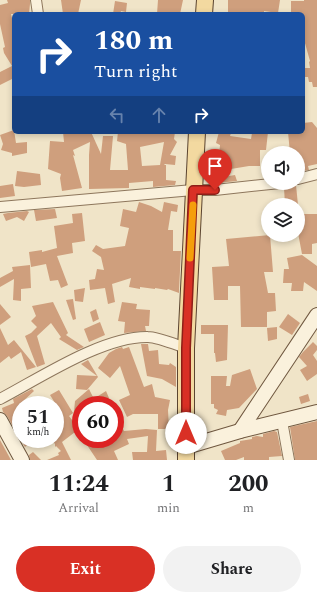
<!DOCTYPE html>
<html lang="en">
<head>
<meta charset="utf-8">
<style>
  body { margin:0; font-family:Spectral,serif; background:#f2f2f2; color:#202124; height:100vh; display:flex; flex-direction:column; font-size:15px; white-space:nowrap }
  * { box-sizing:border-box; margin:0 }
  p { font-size:13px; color:#757577 }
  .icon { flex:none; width:22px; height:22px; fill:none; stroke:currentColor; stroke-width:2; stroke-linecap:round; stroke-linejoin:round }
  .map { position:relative; height:460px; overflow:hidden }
  .drawer { display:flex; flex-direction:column; background:#fff; flex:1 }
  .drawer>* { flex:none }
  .hud { position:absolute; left:12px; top:12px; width:293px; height:122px; border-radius:6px; box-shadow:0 2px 6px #0003; background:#1a4fa0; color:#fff; overflow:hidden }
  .controls { position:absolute; left:261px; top:146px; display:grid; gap:8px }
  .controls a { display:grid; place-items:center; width:44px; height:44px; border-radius:50%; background:#fff; box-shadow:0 2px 6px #0003; font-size:20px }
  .speed { position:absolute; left:12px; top:396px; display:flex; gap:8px; font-size:20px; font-weight:700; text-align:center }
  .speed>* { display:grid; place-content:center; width:52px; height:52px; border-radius:50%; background:#fff; box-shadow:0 2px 6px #0003; line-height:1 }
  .speed small { font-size:10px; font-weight:400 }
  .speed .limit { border:6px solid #d22; background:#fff; color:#111 }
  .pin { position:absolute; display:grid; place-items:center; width:34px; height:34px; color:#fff; margin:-41px -17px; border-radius:50% 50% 50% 0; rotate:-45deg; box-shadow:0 0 4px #0007 }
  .pin .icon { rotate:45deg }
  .me { position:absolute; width:44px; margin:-22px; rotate:0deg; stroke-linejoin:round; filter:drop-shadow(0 0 3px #0008) }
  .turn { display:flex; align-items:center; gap:14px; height:84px; padding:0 16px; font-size:18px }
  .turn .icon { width:52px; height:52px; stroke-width:2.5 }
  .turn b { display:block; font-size:28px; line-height:34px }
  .lanes { display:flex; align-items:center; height:38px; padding:0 16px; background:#0003; justify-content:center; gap:20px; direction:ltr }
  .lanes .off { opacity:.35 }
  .eta { display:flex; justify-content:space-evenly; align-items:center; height:68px; text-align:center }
  .eta b { font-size:24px; font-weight:700; line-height:28px }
  .primary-button { display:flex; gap:8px; margin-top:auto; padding:8px 16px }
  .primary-button a { flex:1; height:46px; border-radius:24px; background:#d93025; color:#fff; font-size:16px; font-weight:700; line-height:46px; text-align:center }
  .primary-button a+a { background:#f2f2f2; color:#202124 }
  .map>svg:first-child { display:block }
</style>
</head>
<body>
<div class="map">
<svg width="317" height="460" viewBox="0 0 317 460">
  <rect width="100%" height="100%" fill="#f0e4c8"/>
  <g fill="#cf9f7d" fill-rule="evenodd">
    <polygon points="7,0 30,0 30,4 29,14 11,14 14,26 14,78 0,85 0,72 12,66 4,53 3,48 5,47 0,24 0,5 8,3"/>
    <polygon points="61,0 81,0 78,14 63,14"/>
    <polygon points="158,0 183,0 180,14 169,12 169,14 157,14"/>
    <polygon points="228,0 280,0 278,13 264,11 264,13 254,14 228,13"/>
    <polygon points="304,0 317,0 317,87 313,87 312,82 309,82 308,77 303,77 303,68 310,68 309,62 310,61 303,36 303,14 291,14 291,1 304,1"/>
    <polygon points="115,1 127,3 126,12 121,11 120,14 113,14"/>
    <polygon points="312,122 317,128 317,164 308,166 309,170 298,172 298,153 290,153 288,132 303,132 303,123"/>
    <polygon points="14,130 16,143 27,142 27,153 12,156 12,153 1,150 3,144 0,135"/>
    <path d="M63,132H91L101,154L103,136H113L110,170H128L126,144L117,141L118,132H175L174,139L177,142L170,155L176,156L175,165L165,164L164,165H166V180L176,181L175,185L153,187V181L129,183V188L89,189V155L90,142L73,150L75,156L73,155L82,188L62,191L60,178L61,174L48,169L50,141L64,142ZM164,142L160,165L142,166L140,147Z"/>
    <polygon points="219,132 231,133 230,136 251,139 252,133 268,132 266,150 260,150 260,166 249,166 231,169 229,156 219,155 220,145 216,143"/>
    <polygon points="17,171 40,174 41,185 24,187 15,186"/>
    <polygon points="235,175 237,181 218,183 218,178"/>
    <polygon points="13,184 15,196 0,198 0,186"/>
    <polygon points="296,185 298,205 285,205 284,188 285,186"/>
    <polygon points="139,202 151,206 162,212 164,202 178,205 177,212 171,211 168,230 173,230 173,251 181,251 179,291 179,293 168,289 167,290 155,288 155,289 140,287 140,289 129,287 131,278 112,284 115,302 108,304 105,288 90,290 89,280 95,279 97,269 104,270 101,257 92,251 96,245 103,249 125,246 129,228 120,226 123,209 136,212"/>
    <polygon points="55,209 57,218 36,221 34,210"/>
    <polygon points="27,211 29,212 24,221 17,217 6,221 3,214 8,213"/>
    <polygon points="82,213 85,241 72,243 73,253 57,256 68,285 61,288 58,280 50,281 46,264 31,267 29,252 42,250 42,252 57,248 54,226 73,223 72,214"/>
    <polygon points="298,214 317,214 317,243 312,244 312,254 302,254 298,233"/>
    <polygon points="270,235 273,272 264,272 268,293 275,293 276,311 267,312 267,327 241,327 240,286 228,286 228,300 214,300 212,267 229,266 226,239"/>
    <polygon points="302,255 317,266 317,291 304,282 303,291 291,291 292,283 283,283 284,269 289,269 287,258"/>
    <polygon points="30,265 31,288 21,289 21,301 13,300 14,279 0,287 0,278 13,271 12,267"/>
    <polygon points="85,288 83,302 75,301 74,290"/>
    <polygon points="73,299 76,319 73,320 66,300"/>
    <polygon points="53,302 68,333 66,335 84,347 77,350 59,339 61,337 51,323 37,336 45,364 37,367 25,336 31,333 37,327 31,321 36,316 32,306"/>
    <polygon points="122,302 137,304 136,309 150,310 149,326 145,326 146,331 124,333 125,322 118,321"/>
    <polygon points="0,304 11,317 0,325"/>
    <polygon points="96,309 99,319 93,322 90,312"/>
    <polygon points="288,314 300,323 292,335 279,327"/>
    <polygon points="100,322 105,335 89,342 84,329"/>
    <polygon points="201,325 228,325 227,360 216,362 215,353 214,353 214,334 201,334"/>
    <polygon points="277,327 277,339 268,341 267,328"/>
    <polygon points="0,328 8,345 14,340 36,367 27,370 21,352 11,359 9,356 0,363"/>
    <polygon points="313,342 317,346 317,350 313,355 317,361 317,374 307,381 300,370 307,366 299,357 303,352"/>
    <polygon points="141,344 148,344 149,351 158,350 159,364 169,365 170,363 176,367 176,387 162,379 147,376"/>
    <polygon points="122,347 123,349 129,347 144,387 152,384 155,397 170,400 168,410 169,429 158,429 158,414 133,414 127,417 119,400 130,395 120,366 110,378 98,368 109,353 116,349"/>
    <polygon points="88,360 98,377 87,390 76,389 77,375 97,376 81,364"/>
    <polygon points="250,369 257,389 239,408 227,410 226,416 216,414 218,410 214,408 214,404 211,404 211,376 227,376 226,386 230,386 232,375"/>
    <polygon points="32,389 34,391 21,403 21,412 13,414 21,428 21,439 34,439 25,447 7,416 3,412 2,408 14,403 13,399"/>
    <polygon points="89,389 96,403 92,405 81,405 74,412 75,401"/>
    <polygon points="59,390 73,413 69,416 79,429 62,442 71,460 47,460 59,455 58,453 61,451 56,446 55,447 55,444 51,439 55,439 55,403 50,395"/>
    <polygon points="106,391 109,398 98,404 95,398"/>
    <polygon points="308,394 310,401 301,404 299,397"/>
    <polygon points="317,421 317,460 295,460 290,427"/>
    <polygon points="123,429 124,431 146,429 157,430 156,451 166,450 167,460 133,460 132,452 147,452 148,436 127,439 129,444 114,451 118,460 97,460 83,439 115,439 115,432"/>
    <polygon points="274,431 277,432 282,456 269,457 269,460 244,460 244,457 236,460 225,460 221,451 240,443 240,441 252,439 252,437 257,436 263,437 263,434"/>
    <polygon points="0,440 11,460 0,460"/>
    <polygon points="33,452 41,460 30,460 29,455"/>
  </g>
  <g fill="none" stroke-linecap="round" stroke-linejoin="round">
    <g stroke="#8d765c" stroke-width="12">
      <g id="street">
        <polyline points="36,0 38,14"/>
        <polyline points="298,179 317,174"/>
        <polyline points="0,207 193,190 215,190 280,183"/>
        <path d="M0,399C40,378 103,336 148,337C157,337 177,345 186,348"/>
        <polyline points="282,421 289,460"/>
      </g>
    </g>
    <g stroke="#6f573f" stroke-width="16">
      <g id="secondary">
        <polyline points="0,420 22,460"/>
        <polyline points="240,431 317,315"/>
        <polyline points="186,447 240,431 317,412"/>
      </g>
    </g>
    <g stroke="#5b4430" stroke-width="18">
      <g id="primary">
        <polyline points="204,14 205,0"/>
        <polyline points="186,460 186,348 197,132"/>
      </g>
    </g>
    <use href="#street" stroke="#faf1dc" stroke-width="10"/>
    <use href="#secondary" stroke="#faf1dc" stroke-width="14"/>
    <use href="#primary" stroke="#f3d9a0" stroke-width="16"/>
  </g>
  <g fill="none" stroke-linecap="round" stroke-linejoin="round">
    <g stroke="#8d1f18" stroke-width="10">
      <polyline id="route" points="186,433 186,348 193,190 215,190"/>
    </g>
    <use href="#route" stroke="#d93025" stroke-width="7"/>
    <polyline stroke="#f59e0b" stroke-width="7" points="190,258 193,205"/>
  </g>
</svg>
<div class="controls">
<a><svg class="icon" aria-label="sound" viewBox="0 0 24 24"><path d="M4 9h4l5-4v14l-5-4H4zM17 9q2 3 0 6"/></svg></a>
<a><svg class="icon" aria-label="layers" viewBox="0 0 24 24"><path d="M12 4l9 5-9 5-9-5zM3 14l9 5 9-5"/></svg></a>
</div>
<div class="speed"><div>51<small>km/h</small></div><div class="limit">60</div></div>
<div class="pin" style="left:215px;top:190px;background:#d93025"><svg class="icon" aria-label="arrive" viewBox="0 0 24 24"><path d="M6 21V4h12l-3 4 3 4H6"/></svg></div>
<svg class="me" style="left:186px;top:433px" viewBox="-20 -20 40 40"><circle r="19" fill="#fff"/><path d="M0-13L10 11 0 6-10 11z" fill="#d93025"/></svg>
<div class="hud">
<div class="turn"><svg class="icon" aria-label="right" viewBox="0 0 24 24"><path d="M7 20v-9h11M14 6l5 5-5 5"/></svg><div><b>180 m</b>Turn right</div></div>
<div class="lanes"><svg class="icon off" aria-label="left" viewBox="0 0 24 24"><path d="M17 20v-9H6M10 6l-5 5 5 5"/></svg><svg class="icon off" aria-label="ahead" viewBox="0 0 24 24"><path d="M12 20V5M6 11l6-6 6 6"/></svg><svg class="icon" aria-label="right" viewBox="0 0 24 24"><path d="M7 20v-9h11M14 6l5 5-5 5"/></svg></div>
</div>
</div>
<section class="drawer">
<div class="eta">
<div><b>11:24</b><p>Arrival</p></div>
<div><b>1</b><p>min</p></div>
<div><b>200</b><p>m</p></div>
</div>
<div class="primary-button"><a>Exit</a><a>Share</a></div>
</section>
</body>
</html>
